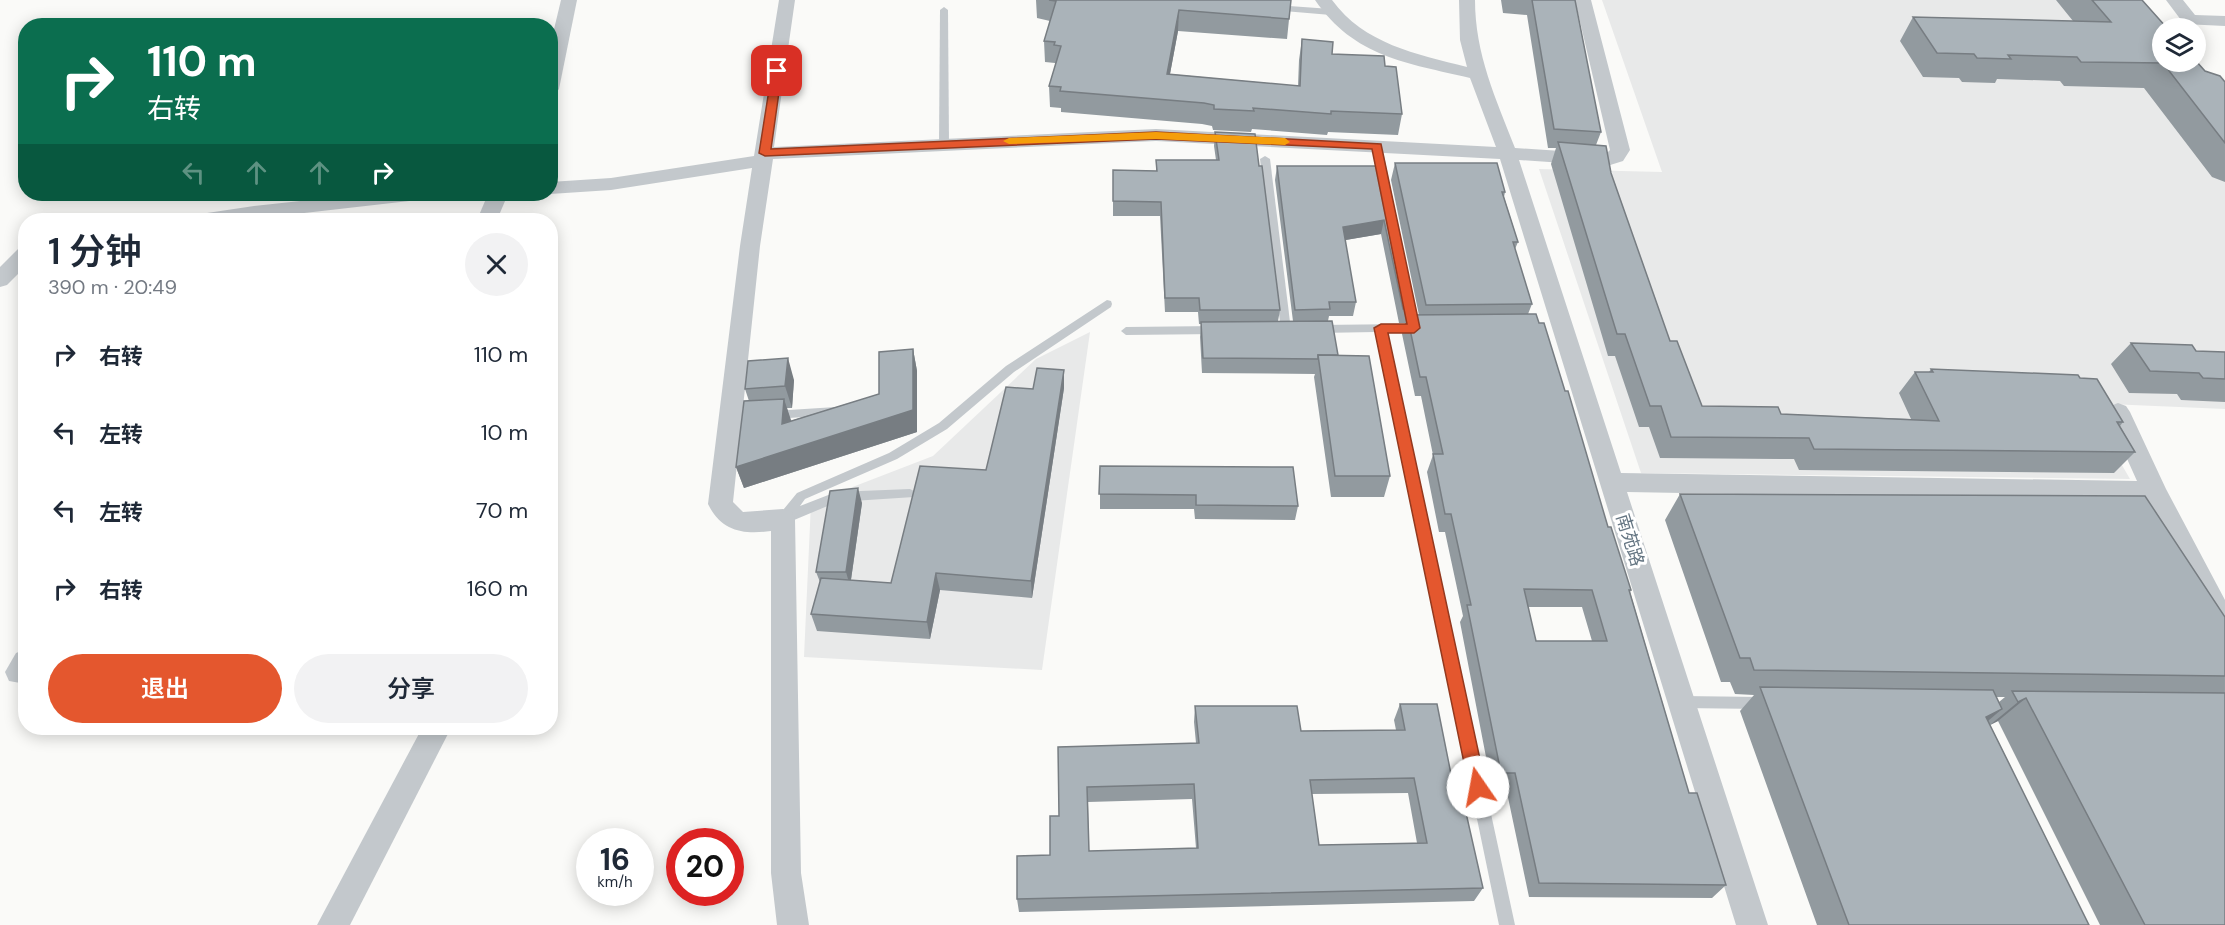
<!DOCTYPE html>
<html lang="zh">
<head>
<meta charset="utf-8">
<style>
  body { margin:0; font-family:"DM Sans","Noto Sans SC",sans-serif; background:#f2f2f3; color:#1f2937; height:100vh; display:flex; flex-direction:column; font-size:22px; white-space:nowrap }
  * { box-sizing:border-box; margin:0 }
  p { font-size:20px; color:#747a83 }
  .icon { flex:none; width:33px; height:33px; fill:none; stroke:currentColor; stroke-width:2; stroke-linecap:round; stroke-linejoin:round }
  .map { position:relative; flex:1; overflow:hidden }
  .sheet { position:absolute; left:18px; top:213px; width:540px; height:522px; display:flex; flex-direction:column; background:#fff; border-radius:24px; box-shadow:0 3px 15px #0003 }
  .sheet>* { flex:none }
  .guide { position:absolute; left:18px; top:18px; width:540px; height:183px; border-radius:24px; box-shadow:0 3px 15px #0003; background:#0b6e4f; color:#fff; overflow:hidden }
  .tools { position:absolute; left:2152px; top:18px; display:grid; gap:12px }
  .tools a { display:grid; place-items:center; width:54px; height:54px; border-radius:50%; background:#fff; box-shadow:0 3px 15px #0003; font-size:30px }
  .speed { position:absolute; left:576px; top:828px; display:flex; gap:12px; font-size:30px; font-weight:700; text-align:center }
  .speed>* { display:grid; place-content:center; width:78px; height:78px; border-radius:50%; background:#fff; box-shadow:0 3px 15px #0003; line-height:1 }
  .speed small { font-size:15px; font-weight:400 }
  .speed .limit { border:9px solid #d22; background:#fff; color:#111 }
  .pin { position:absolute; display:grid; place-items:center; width:51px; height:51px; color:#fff; margin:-26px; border-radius:12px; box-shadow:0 3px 9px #0006 }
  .me { position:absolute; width:66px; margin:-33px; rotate:348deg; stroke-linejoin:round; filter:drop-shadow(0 0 4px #0008) }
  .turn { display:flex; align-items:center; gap:21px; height:126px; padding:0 30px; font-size:27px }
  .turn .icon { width:78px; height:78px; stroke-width:2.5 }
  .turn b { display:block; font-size:42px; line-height:51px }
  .lanes { display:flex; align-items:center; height:57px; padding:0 30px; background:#0003; justify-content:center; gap:30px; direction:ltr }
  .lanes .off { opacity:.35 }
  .round { display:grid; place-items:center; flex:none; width:63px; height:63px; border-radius:32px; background:#f2f2f3 }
  .summary { display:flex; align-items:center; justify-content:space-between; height:102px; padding:0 30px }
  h1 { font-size:36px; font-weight:600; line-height:45px }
  .button { display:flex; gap:12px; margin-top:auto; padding:12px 30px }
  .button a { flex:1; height:69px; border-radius:36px; background:#e4572e; color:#fff; font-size:24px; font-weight:600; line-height:69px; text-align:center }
  .button a+a { background:#f2f2f3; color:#1f2937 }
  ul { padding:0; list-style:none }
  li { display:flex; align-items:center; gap:18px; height:78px; padding:0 30px }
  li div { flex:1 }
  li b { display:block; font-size:22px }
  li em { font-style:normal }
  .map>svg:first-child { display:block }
</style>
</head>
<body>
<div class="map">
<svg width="2225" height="925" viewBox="0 0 2225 925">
  <rect width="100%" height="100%" fill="#fafaf8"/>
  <g fill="#e8e9e9">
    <polygon points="1602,0 2127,0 2163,62 2225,122 2225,409 2086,403 2130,479 1641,473 1539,169 1662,172"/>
    <polygon points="1090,332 1042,670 804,657 811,503 933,456 1036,359"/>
  </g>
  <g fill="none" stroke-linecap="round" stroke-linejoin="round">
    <g fill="#c3c8cc" fill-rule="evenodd">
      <polygon points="1275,5 1331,9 1335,12 1331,15 1272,10 1272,6"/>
      <polygon points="944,7 948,10 949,144 944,147 939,144 940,10"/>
      <polygon points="1377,143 1382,146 1419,324 1423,328 1418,332 1387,332 1515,925 1499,925 1376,332 1318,333 1313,329 1318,325 1408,324 1372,146"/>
      <polygon points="1265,156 1270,159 1291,330 1286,334 1281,330 1260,159"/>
      <polygon points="1107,300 1111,301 1112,304 1111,307 1014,372 947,429 897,459 805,499 800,506 836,492 910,489 914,491 916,494 914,497 837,502 787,523 779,523 777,519 779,515 797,493 889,453 939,423 1006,366"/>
      <polygon points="1217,326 1222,330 1217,334 1126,335 1121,331 1126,327"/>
      <polygon points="836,407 842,411 836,415 773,419 767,415 773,411"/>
      <polygon points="1681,696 1762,697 1767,699 1769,703 1767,707 1762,709 1681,708 1676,706 1674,702 1676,698"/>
    </g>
    <g fill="#c3c8cc" fill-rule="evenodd">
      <polygon points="561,0 577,0 559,89 556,93 550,94 550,46"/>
      <path d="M779,0H795L774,147L1156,129L1496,147L1470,78C1407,63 1354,57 1315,0H1332C1364,44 1416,54 1467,67L1460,40L1459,0H1475C1475,54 1496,99 1515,148L1606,154L1610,150L1575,0H1591L1630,150L1623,161L1607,166L1519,160L1621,473L2137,481L2106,412L2110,406L2118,403L2126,406L2130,412L2166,489L2225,600V636L2216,633L2147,501L1627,492L1768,925H1736L1500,159L1156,141L773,159L760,246L733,502L743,512L783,509L792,512L795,519L801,873L809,925H777L771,873V531C743,535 721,531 708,504L740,246L752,168L611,190L550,194H547H550V182L611,178L754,156Z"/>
      <polygon points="2166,0 2183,0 2195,15 2225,16 2225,26 2184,24"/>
      <polygon points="365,194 428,194 425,198 418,200 242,220 197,220 200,215 207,213 254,206"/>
      <polygon points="488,194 508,194 497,220 477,220"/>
      <polygon points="26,246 26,266 7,285 0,287 0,267 19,248"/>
      <polygon points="26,649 26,684 9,681 5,672 16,653"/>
      <polygon points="422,728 451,728 350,925 317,925"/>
    </g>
  </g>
  <g fill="#929a9f" fill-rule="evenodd">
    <polygon points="1036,0 1291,0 1287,39 1178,31 1170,74 1298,86 1299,60 1302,39 1332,54 1385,66 1402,114 1398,135 1328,132 1327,135 1252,129 1251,132 1213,130 1212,126 1202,124 1061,112 1061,108 1050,107 1049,86 1055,66 1055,63 1045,62 1044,41 1050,21 1037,18"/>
    <polygon points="1501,0 1575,0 1601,132 1596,145 1611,173 1670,341 1702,406 1781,414 1911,419 1899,393 1915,372 1929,372 1931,369 2080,378 2123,422 2120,426 2135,452 2114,473 1799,470 1794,459 1660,458 1649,427 1639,427 1615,356 1608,356 1551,164 1556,148 1548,148 1527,15 1503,13"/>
    <polygon points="2056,0 2142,0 2205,71 2225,82 2225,182 2212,177 2144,88 2064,86 2060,81 1997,79 1995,83 1962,82 1959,78 1923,77 1900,41 1913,17 2073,21"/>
    <path d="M1215,132L1259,166L1280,310L1278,321H1293L1275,180L1277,166H1380L1409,309L1407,315H1419L1391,180L1395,163L1505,192L1504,197L1518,242L1515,249L1532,304L1528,314L1631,590L1630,592L1689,793L1726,885L1712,898L1529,897L1506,788H1492L1460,622L1463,616L1445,532H1439L1427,472L1433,455L1421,396H1415L1402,334L1405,323H1399L1381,234L1345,240L1356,302L1353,316H1329L1328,321L1338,355L1390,476L1384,497H1331L1314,377L1315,374L1202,373L1200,337L1201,324H1199L1198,312H1165L1160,216H1113V170L1156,171V160H1216L1214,146ZM1528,607H1582L1592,641H1536Z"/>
    <polygon points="2131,343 2196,351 2225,352 2225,402 2181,400 2177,394 2129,393 2111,364"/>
    <polygon points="913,349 917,371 917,432 744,488 736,467 749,401 745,389 794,380 792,408 787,408 790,421 879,394"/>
    <polygon points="1064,388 1032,598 940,590 930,639 817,631 811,614 820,582 816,572 862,503 851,580 891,583 986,470 1033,389"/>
    <polygon points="1100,466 1298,506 1295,520 1195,519 1194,509 1100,509"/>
    <path d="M1680,494L2225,617V925H2100L1998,721L1990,725L2089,925H1817L1740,711L1754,695L1735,694L1730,682H1721L1665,520ZM1996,697H2005L1999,702Z"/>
    <path d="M1400,704L1457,804L1483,888L1474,901L1019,912L1017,899L1050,855L1059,816L1058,747L1196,743L1194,722L1195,706L1301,731L1396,730L1394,720ZM1408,793L1417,843L1319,845L1312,794ZM1192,799L1196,848L1089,851L1088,802Z"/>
  </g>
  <g fill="#777d82">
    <polygon points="1179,10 1178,31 1166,95 1167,74"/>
    <polygon points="1384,220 1381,234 1340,241 1343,227"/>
    <polygon points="913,349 917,371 917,432 744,488 736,467 913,410"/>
    <polygon points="788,358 794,380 792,408 785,386"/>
    <polygon points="1064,370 1064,388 1032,598 1031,581"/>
    <polygon points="784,399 791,420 789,445 782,424"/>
    <polygon points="858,488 862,503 850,586 846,572"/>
    <polygon points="936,573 940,590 930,639 927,622"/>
    <polygon points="2026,698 1998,721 1990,725 2018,702"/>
    <polygon points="2002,709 1975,732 1986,717"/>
  </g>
  <g fill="#aab3b9" stroke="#777d82" stroke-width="1.5" fill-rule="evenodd">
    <polygon points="1049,0 1291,0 1289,19 1179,10 1167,74 1300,86 1302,39 1333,42 1332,54 1384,56 1385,66 1396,67 1402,114 1331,111 1331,114 1253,108 1254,111 1214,109 1214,105 1204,103 1060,91 1061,87 1049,86 1061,46 1054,45 1055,42 1044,41 1056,1"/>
    <polygon points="1532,0 1575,0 1601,132 1554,129"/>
    <polygon points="2092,0 2142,0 2167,28 2163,28 2163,62 2196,62 2196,61 2205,71 2220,76 2225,82 2225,143 2163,63 2081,62 2077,57 2008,55 2011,59 1977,58 1974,54 1937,53 1913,17 2111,22"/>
    <polygon points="1215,132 1255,134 1259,166 1262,166 1280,310 1200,310 1199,298 1165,298 1161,202 1113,201 1113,170 1157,171 1156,160 1219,160"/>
    <polygon points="1558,142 1606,146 1611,173 1670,341 1677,341 1702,406 1778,407 1781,414 1939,421 1915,372 1933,372 1931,369 2078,375 2080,378 2097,379 2123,422 2117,422 2135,452 1814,449 1809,438 1671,437 1661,406 1650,406 1625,334 1617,334"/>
    <polygon points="1395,163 1497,163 1505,192 1502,192 1518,242 1513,242 1532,304 1426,305"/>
    <polygon points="1277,166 1380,166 1409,309 1403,309 1384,220 1343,227 1356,302 1329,302 1330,309 1295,310"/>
    <path d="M1536,314L1539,323H1544L1565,391H1568L1608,527H1611L1631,590H1629L1689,793H1697L1726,885L1539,883L1515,773H1501L1467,605H1471L1451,514H1445L1433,454H1443L1426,377H1420L1407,315ZM1524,589L1592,590L1607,641H1536Z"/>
    <polygon points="1332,321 1338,355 1318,355 1318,359 1203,358 1201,322"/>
    <polygon points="2131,343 2192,345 2196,351 2225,352 2225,379 2203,378 2199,373 2150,371"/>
    <polygon points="913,349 913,410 736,467 744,401 784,399 782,424 879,394 879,352"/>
    <polygon points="1318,355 1369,356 1390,476 1335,476"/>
    <polygon points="788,358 785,386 745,389 748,361"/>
    <polygon points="1037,368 1064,370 1031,581 936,573 927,622 811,614 821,578 891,583 920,466 986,470 1006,387 1033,389"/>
    <polygon points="1100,466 1293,467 1298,506 1196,505 1196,495 1099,494"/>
    <polygon points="858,488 846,572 816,572 830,491"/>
    <polygon points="1680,494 2145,496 2225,617 2225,676 1754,670 1750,658 1740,658"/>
    <polygon points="1760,687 1993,690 2002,709 1986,717 2089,925 1849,925"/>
    <polygon points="2012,691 2225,693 2225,925 2145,925 2026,698 2018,702"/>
    <path d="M1400,704H1437L1457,804H1464L1483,888L1017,899V856L1050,855V816H1059L1058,747L1199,743L1195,706H1297L1301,731L1405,730ZM1414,778L1427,843L1319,845L1310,780ZM1194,784L1198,848L1089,851L1087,787Z"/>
  </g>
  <polygon fill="#e4572e" stroke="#94391e" stroke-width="1.5" points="777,68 782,71 771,149 1156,132 1381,144 1420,328 1414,333 1388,333 1486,787 1484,793 1478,795 1472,793 1469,787 1374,328 1381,324 1407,324 1372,149 1156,139 765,156 759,153 772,71"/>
  <polygon fill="#f59e0b" points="1156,132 1285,138 1290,142 1285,145 1156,139 1009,144 1003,141 1009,138"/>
  <g text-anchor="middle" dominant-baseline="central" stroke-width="6" stroke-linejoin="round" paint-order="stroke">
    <g font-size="18" fill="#657683" stroke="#fff">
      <text transform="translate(1630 540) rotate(73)">南苑路</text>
    </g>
  </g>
</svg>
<div class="tools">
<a><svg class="icon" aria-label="layers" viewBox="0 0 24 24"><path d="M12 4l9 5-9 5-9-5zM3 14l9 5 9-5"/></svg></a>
</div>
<div class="speed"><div>16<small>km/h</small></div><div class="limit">20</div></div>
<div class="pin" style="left:777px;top:71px;background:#d93025"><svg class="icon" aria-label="arrive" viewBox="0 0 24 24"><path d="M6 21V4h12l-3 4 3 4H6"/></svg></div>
<svg class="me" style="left:1478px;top:787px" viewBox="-20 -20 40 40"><circle r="19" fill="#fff"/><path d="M0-13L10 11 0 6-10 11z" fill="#e4572e"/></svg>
<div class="guide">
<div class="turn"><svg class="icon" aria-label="right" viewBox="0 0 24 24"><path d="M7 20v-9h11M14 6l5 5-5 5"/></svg><div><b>110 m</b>右转</div></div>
<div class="lanes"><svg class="icon off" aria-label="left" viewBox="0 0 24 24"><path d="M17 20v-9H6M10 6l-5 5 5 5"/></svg><svg class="icon off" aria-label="ahead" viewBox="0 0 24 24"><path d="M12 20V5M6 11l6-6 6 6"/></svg><svg class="icon off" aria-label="ahead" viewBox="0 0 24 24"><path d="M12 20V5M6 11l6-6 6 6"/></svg><svg class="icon" aria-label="right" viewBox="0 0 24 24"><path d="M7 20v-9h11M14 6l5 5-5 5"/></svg></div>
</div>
<section class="sheet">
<div class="summary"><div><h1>1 分钟</h1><p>390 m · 20:49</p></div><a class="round"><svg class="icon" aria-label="close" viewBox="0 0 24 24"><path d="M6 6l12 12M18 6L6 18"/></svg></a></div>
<ul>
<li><svg class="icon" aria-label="right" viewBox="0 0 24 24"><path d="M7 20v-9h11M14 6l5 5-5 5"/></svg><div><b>右转</b></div><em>110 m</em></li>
<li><svg class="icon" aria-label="left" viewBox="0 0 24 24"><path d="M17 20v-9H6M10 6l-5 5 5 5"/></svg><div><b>左转</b></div><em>10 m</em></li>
<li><svg class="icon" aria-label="left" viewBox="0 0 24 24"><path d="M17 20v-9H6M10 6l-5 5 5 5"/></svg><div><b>左转</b></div><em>70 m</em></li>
<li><svg class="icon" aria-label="right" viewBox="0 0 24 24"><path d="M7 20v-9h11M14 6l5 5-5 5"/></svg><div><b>右转</b></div><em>160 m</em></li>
</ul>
<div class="button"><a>退出</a><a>分享</a></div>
</section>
</div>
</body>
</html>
